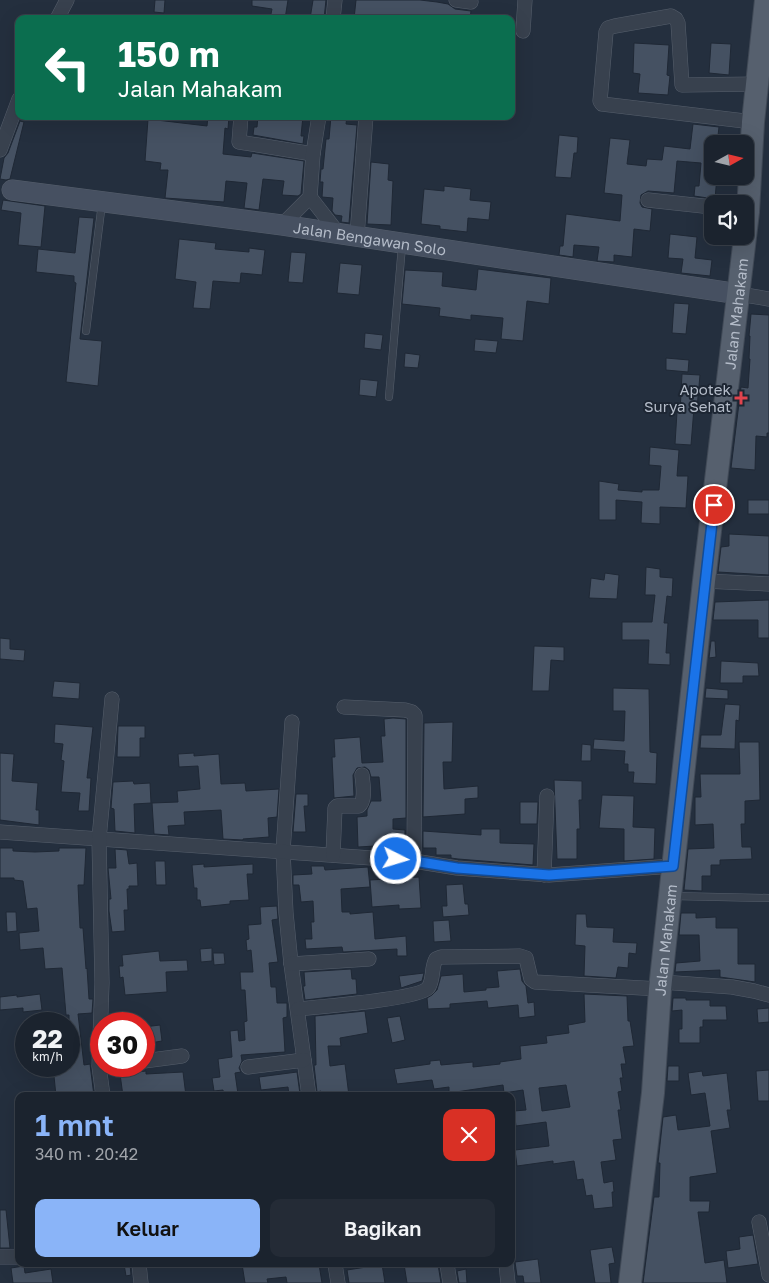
<!DOCTYPE html>
<html lang="id">
<head>
<meta charset="utf-8">
<style>
  body { margin:0; font-family:"Golos Text",sans-serif; background:#242b36; color:#f1f3f6; height:100vh; display:flex; flex-direction:column; font-size:19px; white-space:nowrap }
  * { box-sizing:border-box; margin:0 }
  p { font-size:16px; color:#a0a4aa }
  .icon { flex:none; width:28px; height:28px; fill:none; stroke:currentColor; stroke-width:2; stroke-linecap:round; stroke-linejoin:round }
  .map { position:relative; flex:1; overflow:hidden }
  .side { position:absolute; left:15px; top:1092px; width:500px; height:175px; display:flex; flex-direction:column; background:#1b232e; border-radius:10px; box-shadow:0 5px 20px #0002,0 0 0 1px #39404a }
  .side>* { flex:none }
  .hud { position:absolute; left:15px; top:15px; width:500px; height:105px; border-radius:10px; box-shadow:0 5px 20px #0002,0 0 0 1px #39404a; background:#0b6e4f; color:#fff; overflow:hidden }
  .needle { width:32px; rotate:82deg }
  .buttons { position:absolute; left:704px; top:135px; display:grid; gap:10px }
  .buttons a { display:grid; place-items:center; width:50px; height:50px; border-radius:10px; background:#1b232e; box-shadow:0 5px 20px #0002,0 0 0 1px #39404a; font-size:25px }
  .speed { position:absolute; left:15px; top:1012px; display:flex; gap:10px; font-size:25px; font-weight:700; text-align:center }
  .speed>* { display:grid; place-content:center; width:65px; height:65px; border-radius:50%; background:#1b232e; box-shadow:0 5px 20px #0002,0 0 0 1px #39404a; line-height:1 }
  .speed small { font-size:12px; font-weight:400 }
  .speed .limit { border:8px solid #d22; background:#fff; color:#111 }
  .pin { position:absolute; display:grid; place-items:center; width:42px; height:42px; color:#fff; margin:-21px; border:2px solid #fff; border-radius:50%; box-shadow:0 1px 5px #0007 }
  .me { position:absolute; width:55px; margin:-28px; rotate:95deg; stroke-linejoin:round; filter:drop-shadow(0 0 4px #0008) }
  .turn { display:flex; align-items:center; gap:18px; height:105px; padding:0 20px; font-size:22px }
  .turn .icon { width:65px; height:65px; stroke-width:2.5 }
  .turn b { display:block; font-size:35px; line-height:42px }
  .round { display:grid; place-items:center; flex:none; width:52px; height:52px; border-radius:10px; background:#242b36 }
  .headline { display:flex; align-items:center; justify-content:space-between; height:85px; padding:0 20px }
  h1 { font-size:30px; font-weight:600; line-height:38px; color:#8ab4f8 }
  .primary-button { display:flex; gap:10px; margin-top:auto; padding:10px 20px }
  .primary-button a { flex:1; height:58px; border-radius:10px; background:#8ab4f8; color:#111; font-size:20px; font-weight:600; line-height:58px; text-align:center }
  .primary-button a+a { background:#242b36; color:#f1f3f6 }
  .map>svg:first-child { display:block }
</style>
</head>
<body>
<div class="map">
<svg width="769" height="1283" viewBox="0 0 769 1283">
  <rect width="100%" height="100%" fill="#242f3e"/>
  <g fill="#455162" stroke="#1f2835" fill-rule="evenodd">
    <polygon points="155,0 165,0 164,13 154,12"/>
    <polygon points="252,0 288,0 285,19 270,19 272,9 252,6"/>
    <polygon points="313,0 326,0 324,19 310,19"/>
    <polygon points="356,0 420,0 437,2 448,4 455,9 471,11 470,19 354,19"/>
    <polygon points="634,43 669,45 667,75 670,76 668,95 638,93 640,74 633,73"/>
    <polygon points="711,43 731,44 729,75 709,73"/>
    <polygon points="208,116 229,116 228,129 225,128 223,154 251,157 252,153 304,161 301,194 298,196 282,195 284,181 263,179 259,210 244,208 247,183 226,181 224,202 165,198 168,170 160,170 161,163 145,161 148,119 207,126"/>
    <polygon points="258,116 303,116 301,136 304,136 303,144 253,135 254,127 257,127"/>
    <polygon points="331,116 347,116 346,124 357,125 349,223 341,222 342,216 335,215 332,211 333,198 322,197 323,182 320,182 321,169 323,169 326,139 329,139"/>
    <polygon points="20,121 24,122 10,179 6,180 0,179 4,158 8,153"/>
    <polygon points="693,124 719,127 717,144 712,144 712,176 717,176 715,199 694,196 695,186 699,186 701,163 677,161 674,193 648,191 641,195 640,203 642,207 652,209 650,231 634,229 632,257 614,255 614,262 597,261 599,247 574,245 573,257 559,255 560,246 563,246 566,214 620,221 622,195 604,193 610,138 630,140 627,164 646,166 647,159 662,160 664,146 690,149"/>
    <polygon points="559,135 578,137 577,153 574,153 571,178 555,177"/>
    <polygon points="371,162 389,164 388,180 393,181 391,225 367,224"/>
    <polygon points="444,186 471,189 470,200 491,202 489,220 468,218 467,232 440,229 440,226 421,224 424,189 444,191"/>
    <polygon points="3,200 45,206 41,247 18,245 21,213 1,210"/>
    <polygon points="79,217 94,218 80,339 102,341 98,386 66,382 76,283 74,282 74,276 36,272 38,249 75,253"/>
    <polygon points="670,234 697,237 695,258 712,260 710,276 681,273 683,259 668,258"/>
    <polygon points="179,239 216,243 215,249 249,252 249,248 265,250 262,275 241,273 240,283 213,281 210,309 193,308 196,282 175,279"/>
    <polygon points="291,252 306,253 303,283 288,282"/>
    <polygon points="340,263 362,265 359,295 337,293"/>
    <polygon points="478,269 551,278 549,304 527,301 523,341 501,339 503,318 471,315 471,320 439,316 440,308 402,304 405,270 443,272 442,286 476,290"/>
    <polygon points="674,303 689,304 686,334 672,333"/>
    <polygon points="751,314 769,315 769,433 767,433 767,437 756,436 755,470 731,468 741,387 748,388 750,359 749,359 750,336 749,336"/>
    <polygon points="365,333 383,335 381,350 364,348"/>
    <polygon points="475,339 498,341 496,353 474,351"/>
    <polygon points="405,353 420,355 418,368 404,367"/>
    <polygon points="666,358 689,360 688,372 666,370"/>
    <polygon points="682,374 700,375 697,408 694,408 691,445 675,444 677,412 680,412"/>
    <polygon points="360,379 378,381 376,397 359,395"/>
    <polygon points="650,447 679,450 677,476 688,476 686,508 660,507 660,524 641,523 642,502 616,500 616,520 599,520 599,481 619,484 618,490 642,492 642,490 659,490 661,466 649,465"/>
    <rect x="748" y="500" width="21" height="14"/>
    <polygon points="729,534 769,536 769,575 718,572 721,547 729,546"/>
    <polygon points="646,567 660,569 660,577 673,578 672,597 667,596 664,623 668,623 666,653 670,653 670,665 648,664 649,640 622,640 622,622 652,622 655,595 645,595"/>
    <polygon points="605,573 619,575 617,599 589,598 591,578 604,580"/>
    <polygon points="769,600 769,638 758,638 758,620 713,620 715,602"/>
    <polygon points="0,638 10,639 10,649 25,650 24,661 0,659"/>
    <polygon points="711,641 715,641 716,657 709,658"/>
    <polygon points="534,646 564,647 564,661 551,660 549,691 532,691"/>
    <polygon points="721,661 758,663 759,676 743,676 743,683 720,683"/>
    <polygon points="54,681 80,683 79,699 52,697"/>
    <polygon points="613,688 649,689 650,752 657,753 656,784 633,783 634,772 628,772 628,764 624,764 625,751 593,749 594,739 624,741 625,711 613,711"/>
    <polygon points="706,688 728,690 728,699 705,698"/>
    <polygon points="725,704 740,705 739,721 736,720 735,749 700,748 701,735 721,735"/>
    <polygon points="393,718 406,719 406,818 393,819 393,829 405,830 405,851 392,851 392,845 358,847 357,817 367,816 367,810 371,801 381,801 379,777 371,777 369,770 365,767 357,768 353,775 354,796 334,798 332,757 335,757 334,739 360,737 362,763 383,762 381,736 385,736 384,719"/>
    <polygon points="453,722 452,762 443,762 444,789 478,786 478,798 465,799 465,814 423,817 424,723"/>
    <polygon points="55,724 93,727 87,778 91,778 89,811 78,811 80,793 61,792 64,761 61,760 63,744 54,743"/>
    <polygon points="118,726 145,726 145,738 140,738 140,757 117,757"/>
    <polygon points="739,742 759,742 760,800 745,801 745,824 741,824 742,847 751,847 752,859 720,860 720,865 711,865 711,876 702,876 702,891 684,890 688,849 714,848 713,824 695,825 695,797 701,797 700,774 740,774"/>
    <polygon points="582,744 591,745 591,761 581,761"/>
    <polygon points="0,753 14,754 12,781 38,783 36,810 39,810 39,825 0,820"/>
    <polygon points="194,753 194,756 219,754 221,784 245,783 246,791 279,789 277,817 268,818 269,837 243,839 243,840 223,839 221,810 184,812 185,825 168,826 169,835 154,834 152,803 178,802 177,791 200,789 198,766 179,767 178,754"/>
    <polygon points="554,780 582,781 582,800 579,800 580,829 577,829 577,859 557,859"/>
    <polygon points="133,781 134,784 150,783 151,803 134,804 135,833 115,831 114,809 111,808 113,782"/>
    <polygon points="296,794 308,794 308,806 304,806 306,832 293,832"/>
    <polygon points="602,795 634,796 633,827 655,828 654,859 624,861 624,829 599,828"/>
    <polygon points="520,802 538,802 537,824 520,824"/>
    <polygon points="481,829 500,829 500,843 534,844 533,865 458,859 451,858 451,855 436,855 436,848 423,848 423,831 481,835"/>
    <polygon points="0,848 13,848 13,851 35,852 59,851 59,848 86,848 84,885 78,885 79,907 80,928 83,928 86,969 87,968 89,999 93,999 92,1013 78,1014 84,1065 90,1064 94,1096 56,1096 53,1066 69,1066 69,1015 66,1015 62,968 45,969 43,948 20,950 19,933 39,931 37,908 27,909 23,881 14,880 14,878 0,878"/>
    <polygon points="115,849 127,850 129,864 137,863 138,886 129,886 129,889 127,889 128,910 124,910 125,931 112,932 109,911 109,899 111,899 108,868 116,868"/>
    <polygon points="155,861 165,861 166,885 156,885"/>
    <polygon points="204,864 204,867 253,864 253,874 247,874 249,900 230,901 230,904 201,907 200,900 197,900 197,888 194,888 192,865"/>
    <polygon points="311,866 324,866 325,870 368,867 370,887 341,889 342,912 350,912 350,914 373,912 375,939 406,936 407,956 397,956 397,949 343,952 342,947 306,949 305,939 312,939 311,922 314,922 313,901 301,902 299,885 293,885 293,875 312,874"/>
    <polygon points="419,877 421,908 399,909 399,905 372,907 370,880"/>
    <polygon points="463,884 465,904 468,904 469,915 443,917 442,906 447,906 446,885"/>
    <polygon points="277,906 278,919 272,920 278,962 269,963 271,987 276,987 277,1003 287,1003 287,1017 283,1018 285,1052 241,1055 242,1061 239,1068 241,1072 235,1073 238,1094 224,1096 223,1090 214,1091 212,1078 220,1077 218,1059 232,1057 230,1031 238,1030 239,1041 245,1040 244,1022 247,1021 245,990 241,990 240,972 253,972 251,950 247,951 246,940 249,939 248,925 261,924 260,907"/>
    <polygon points="6,912 16,912 17,931 7,932"/>
    <polygon points="681,913 696,913 696,918 716,917 716,928 738,928 738,964 755,964 755,982 720,977 720,970 675,972 676,963 700,961 699,935 679,935"/>
    <polygon points="576,914 586,914 587,927 614,928 613,942 637,943 636,954 629,953 628,968 618,967 616,978 584,976 585,946 575,945"/>
    <polygon points="449,920 451,941 434,942 433,921"/>
    <polygon points="212,948 212,961 201,962 200,949"/>
    <polygon points="159,951 160,961 187,960 188,971 166,972 167,992 125,995 123,977 120,978 119,966 123,966 122,955"/>
    <polygon points="213,953 224,953 225,964 214,965"/>
    <polygon points="351,969 352,979 356,979 357,994 305,1000 303,986 305,986 304,972"/>
    <polygon points="520,969 522,981 526,986 528,1003 534,1002 535,1016 519,1018 518,1005 488,1008 487,1001 450,1004 450,1008 428,1009 427,998 432,995 437,990 441,976 463,974 464,992 486,990 486,988 499,987 497,971"/>
    <polygon points="424,973 422,981 401,988 399,976"/>
    <polygon points="40,994 42,1010 23,1012 23,1008 0,1010 0,997 17,995 17,997"/>
    <path d="M584,994L627,996L628,1021H630L634,1046L623,1047L626,1064H621L623,1078H620L622,1091L618,1092L621,1110H618L622,1139L613,1140L616,1160L601,1162L604,1183L613,1181L614,1192H612L613,1207L594,1209L592,1195L586,1196L583,1179L577,1180L574,1161L553,1164V1161L517,1166L515,1150L549,1146L546,1122L516,1126L514,1111L526,1110L523,1090L504,1093L503,1085L449,1093V1087L434,1089L432,1080L397,1084L394,1069L430,1064V1061L440,1060L441,1065L473,1062V1067L500,1064V1062L521,1059L520,1046L547,1043L546,1036L569,1033L568,1025L585,1022ZM566,1085L570,1107L542,1111L539,1088Z"/>
    <polygon points="673,998 686,998 686,1000 710,1000 710,1006 726,1006 727,1020 703,1020 703,1027 700,1027 700,1043 679,1043 679,1029 682,1029 682,1010 672,1011"/>
    <polygon points="769,1008 769,1022 758,1023 757,1009"/>
    <polygon points="365,1011 368,1033 340,1038 341,1046 328,1046 330,1066 345,1064 349,1096 321,1096 321,1091 317,1092 314,1065 316,1065 315,1016"/>
    <polygon points="400,1016 405,1040 392,1043 387,1018"/>
    <polygon points="160,1025 162,1041 144,1044 144,1027"/>
    <polygon points="668,1066 679,1066 679,1081 667,1081"/>
    <polygon points="769,1070 769,1101 758,1101 756,1071"/>
    <polygon points="146,1071 146,1074 183,1072 186,1096 169,1096 169,1093 147,1096 123,1096 120,1074"/>
    <polygon points="702,1071 703,1076 727,1073 731,1110 727,1110 730,1128 711,1131 717,1173 690,1177 690,1201 710,1201 709,1212 698,1212 705,1263 724,1260 727,1283 643,1283 654,1197 659,1197 660,1163 658,1163 663,1117 676,1115 678,1130 710,1126 705,1093 691,1095 688,1073"/>
    <polygon points="297,1072 300,1094 289,1096 288,1087 261,1090 259,1077"/>
    <polygon points="0,1210 6,1210 10,1248 0,1248"/>
    <polygon points="753,1235 758,1264 728,1268 726,1251 740,1249 739,1237"/>
    <polygon points="612,1247 615,1263 609,1264 611,1283 595,1283 590,1250"/>
    <polygon points="538,1259 541,1283 524,1283 523,1276 517,1276 515,1262"/>
    <polygon points="124,1264 130,1264 131,1275 126,1276"/>
    <polygon points="242,1264 265,1264 266,1266 278,1264 319,1264 322,1283 287,1283 286,1277 267,1279 268,1283 245,1283"/>
    <polygon points="372,1264 382,1264 385,1283 349,1283 347,1270 373,1266"/>
    <polygon points="404,1264 438,1264 441,1283 407,1283"/>
    <polygon points="24,1266 25,1273 51,1269 53,1283 13,1283 11,1268"/>
    <polygon points="466,1269 467,1283 459,1283 457,1271"/>
  </g>
  <g fill="none" stroke-linecap="round" stroke-linejoin="round">
    <g stroke="#565f6c" stroke-width="8">
      <g id="service">
        <polyline points="86,331 102,203"/>
        <polyline points="389,397 402,246"/>
        <polyline points="672,896 769,898"/>
      </g>
    </g>
    <g stroke="#565f6c" stroke-width="15">
      <g id="minor">
        <polyline points="456,0 471,2"/>
        <polyline points="57,19 67,0"/>
        <polyline points="333,19 335,0"/>
        <polyline points="523,31 525,0"/>
        <polyline points="241,116 239,142 313,154"/>
        <polyline points="753,122 602,104 600,101 606,32 608,28 615,26 671,16 676,19 678,23 682,85 758,84"/>
        <polyline points="0,150 19,99"/>
        <polyline points="310,197 338,233"/>
        <polyline points="648,200 712,207"/>
        <polyline points="282,225 310,197 313,154 319,116"/>
        <polyline points="357,236 366,116"/>
        <polyline points="739,294 769,299"/>
        <polyline points="704,581 769,584"/>
        <polyline points="344,707 405,710 412,712 415,715 414,861"/>
        <polyline points="292,722 283,851 286,913 291,964 309,1096"/>
        <polyline points="0,832 414,861 457,868 549,875 673,866"/>
        <path d="M333,855L335,808L337,806H359C366,800 363,785 362,775"/>
        <polyline points="544,875 547,796"/>
        <polyline points="291,964 369,959"/>
        <polyline points="661,982 732,987 754,991 769,995"/>
        <path d="M298,1009C318,1007 418,999 428,988C434,981 431,967 436,959L441,957L520,956L526,958L531,979L535,982L660,989"/>
        <polyline points="144,1061 182,1056"/>
        <polyline points="248,1067 304,1060"/>
        <polyline points="103,1096 99,1066 102,983 99,839 112,699"/>
        <polyline points="759,1222 769,1275"/>
        <polyline points="0,1257 19,1257"/>
        <polyline points="139,1264 141,1283"/>
        <polyline points="335,1264 338,1283"/>
        <polyline points="447,1264 450,1283"/>
        <polyline points="506,1264 508,1283"/>
      </g>
    </g>
    <g stroke="#565f6c" stroke-width="21">
      <g id="secondary">
        <path id="s1" d="M12,190L282,225L739,294"/>
      </g>
    </g>
    <g stroke="#414a57" stroke-width="24">
      <g id="primary">
        <path id="s2" d="M630,1283L653,1093L660,989L704,581L748,212L753,122L766,0"/>
      </g>
    </g>
    <use href="#service" stroke="#38414e" stroke-width="7"/>
    <use href="#minor" stroke="#38414e" stroke-width="14"/>
    <use href="#secondary" stroke="#465061" stroke-width="20"/>
    <use href="#primary" stroke="#56606e" stroke-width="22"/>
  </g>
  <g fill="none" stroke-linecap="round" stroke-linejoin="round">
    <g stroke="#114b97" stroke-width="12">
      <polyline id="route" points="396,859 414,861 457,868 549,875 673,866 714,505"/>
    </g>
    <use href="#route" stroke="#1a73e8" stroke-width="9"/>
  </g>
  <path fill="#e0444e" stroke="#1d2633" stroke-width="2" d="M738.5 390.5h5v5h5v5h-5v5h-5v-5h-5v-5h5z"/>
  <g text-anchor="middle" dominant-baseline="central" stroke-width="4" stroke-linejoin="round" paint-order="stroke">
    <g font-size="15" fill="#b4bcc9" stroke="#1d2633">
      <text stroke="none"><textPath href="#s1" startOffset="361">Jalan Bengawan Solo</textPath></text>
      <text stroke="none"><textPath href="#s2" startOffset="975">Jalan Mahakam</textPath></text>
      <text stroke="none"><textPath href="#s2" startOffset="345">Jalan Mahakam</textPath></text>
    </g>
    <g font-size="15" fill="#b4bcc9" stroke="#1d2633" text-anchor="end">
      <text x="731" y="389">Apotek<tspan x="731" dy="17">Surya Sehat</tspan></text>
    </g>
  </g>
</svg>
<div class="buttons">
<a><svg class="needle" viewBox="-14 -14 28 28"><path d="M0-13l5 13h-10z" fill="#e53935"/><path d="M0 13l5-13h-10z" fill="#a0a4aa"/></svg></a>
<a><svg class="icon" aria-label="sound" viewBox="0 0 24 24"><path d="M4 9h4l5-4v14l-5-4H4zM17 9q2 3 0 6"/></svg></a>
</div>
<div class="speed"><div>22<small>km/h</small></div><div class="limit">30</div></div>
<div class="pin" style="left:714px;top:505px;background:#d93025"><svg class="icon" aria-label="arrive" viewBox="0 0 24 24"><path d="M6 21V4h12l-3 4 3 4H6"/></svg></div>
<svg class="me" style="left:396px;top:859px" viewBox="-20 -20 40 40"><circle r="17" fill="#1a73e8" stroke="#fff" stroke-width="3"/><path d="M0-11L8 9 0 5-8 9z" fill="#fff"/></svg>
<div class="hud">
<div class="turn"><svg class="icon" aria-label="left" viewBox="0 0 24 24"><path d="M17 20v-9H6M10 6l-5 5 5 5"/></svg><div><b>150 m</b>Jalan Mahakam</div></div>
</div>
<section class="side">
<div class="headline"><div><h1>1 mnt</h1><p>340 m · 20:42</p></div><a class="round" style="background:#d93025;color:#fff"><svg class="icon" aria-label="close" viewBox="0 0 24 24"><path d="M6 6l12 12M18 6L6 18"/></svg></a></div>
<div class="primary-button"><a>Keluar</a><a>Bagikan</a></div>
</section>
</div>
</body>
</html>
